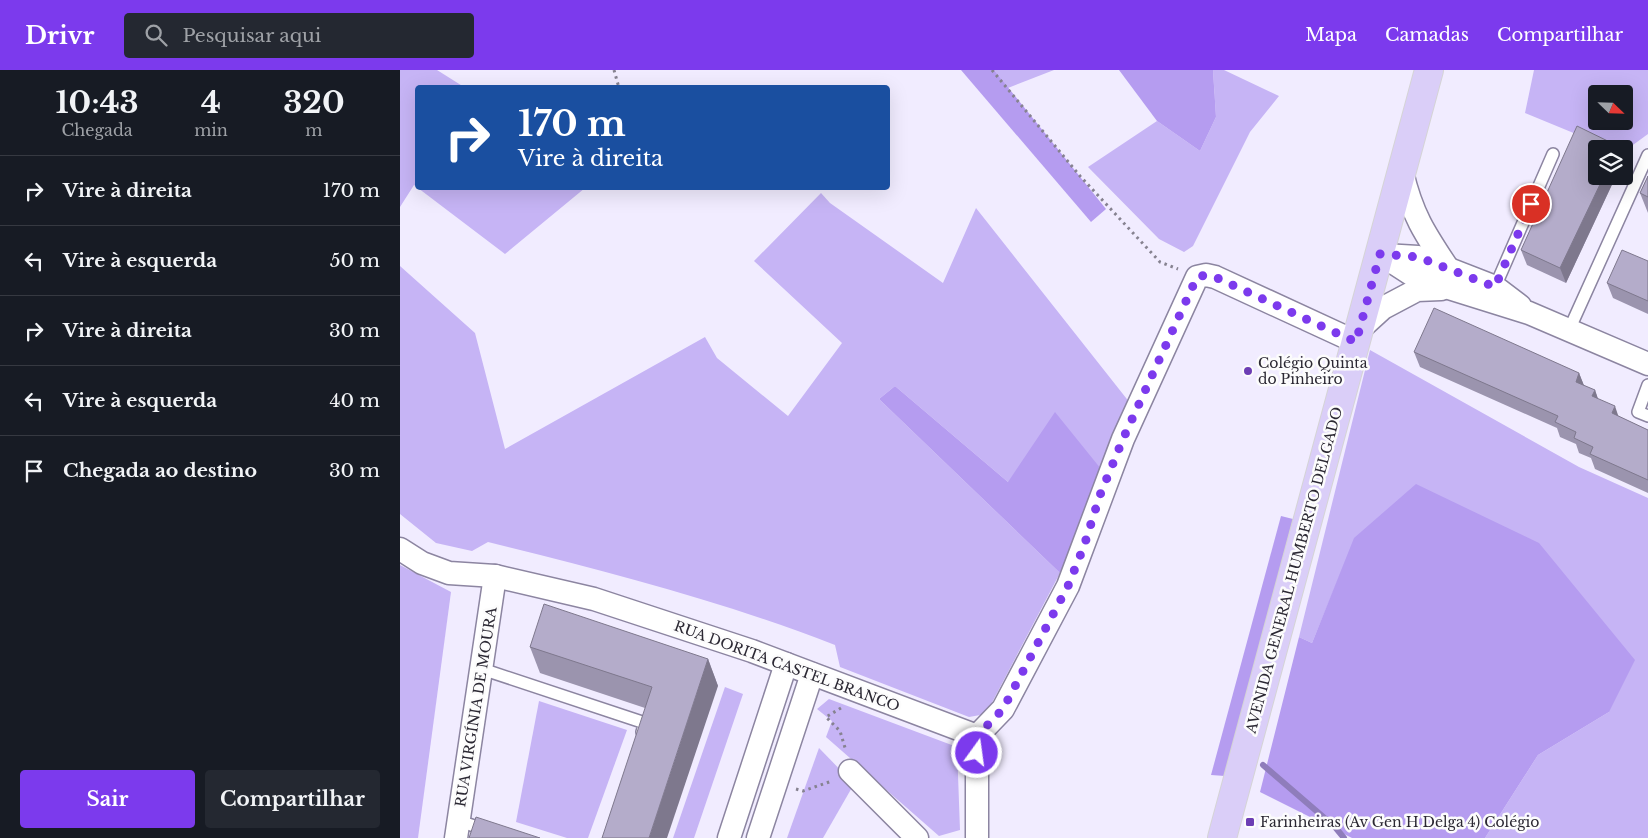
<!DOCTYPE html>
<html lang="pt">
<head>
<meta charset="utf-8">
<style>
  body { margin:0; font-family:"Libre Baskerville",serif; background:#242831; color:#f1f3f6; height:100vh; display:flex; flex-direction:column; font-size:19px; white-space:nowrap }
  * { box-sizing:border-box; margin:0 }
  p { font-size:16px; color:#9ea1a6 }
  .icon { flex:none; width:28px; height:28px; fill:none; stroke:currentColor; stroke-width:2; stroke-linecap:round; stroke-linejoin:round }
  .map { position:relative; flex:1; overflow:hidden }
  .details { display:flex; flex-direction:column; background:#171b24; width:400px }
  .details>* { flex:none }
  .hud { position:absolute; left:15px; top:15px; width:475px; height:105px; border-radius:5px; box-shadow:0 5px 20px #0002; background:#1a4fa0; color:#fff; overflow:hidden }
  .needle { width:32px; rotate:113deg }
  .buttons { position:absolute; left:1188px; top:15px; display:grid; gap:10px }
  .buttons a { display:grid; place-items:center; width:45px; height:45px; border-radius:5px; background:#171b24; box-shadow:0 5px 20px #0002; font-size:25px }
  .pin { position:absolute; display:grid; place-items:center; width:42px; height:42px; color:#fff; margin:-21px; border:2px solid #fff; border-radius:50%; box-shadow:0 1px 5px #0007 }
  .me { position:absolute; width:55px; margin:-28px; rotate:14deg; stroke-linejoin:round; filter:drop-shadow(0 0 4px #0008) }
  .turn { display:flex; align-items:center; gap:18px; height:105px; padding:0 20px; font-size:22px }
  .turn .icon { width:65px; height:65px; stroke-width:2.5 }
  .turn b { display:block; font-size:35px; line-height:42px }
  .eta { display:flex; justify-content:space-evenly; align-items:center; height:85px; text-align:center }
  .eta b { font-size:30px; font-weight:700; line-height:35px }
  .action { display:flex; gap:10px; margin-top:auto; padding:10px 20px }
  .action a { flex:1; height:58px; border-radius:5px; background:#7c3aed; color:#fff; font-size:20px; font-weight:700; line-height:58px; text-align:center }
  .action a+a { background:#242831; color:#f1f3f6 }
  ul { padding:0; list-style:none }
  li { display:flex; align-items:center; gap:15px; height:70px; padding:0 20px; border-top:1px solid #363941 }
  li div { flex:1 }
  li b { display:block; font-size:19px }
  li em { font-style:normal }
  header { display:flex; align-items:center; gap:30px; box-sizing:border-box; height:70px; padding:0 25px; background:#7c3aed; color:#fff }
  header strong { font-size:24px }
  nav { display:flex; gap:28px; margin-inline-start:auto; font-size:18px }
  .search { width:350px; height:45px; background:#242831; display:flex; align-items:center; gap:12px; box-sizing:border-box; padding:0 18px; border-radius:5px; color:#9ea1a6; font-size:19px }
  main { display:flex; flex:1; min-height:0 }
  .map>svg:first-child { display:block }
</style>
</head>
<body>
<header>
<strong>Drivr</strong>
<div class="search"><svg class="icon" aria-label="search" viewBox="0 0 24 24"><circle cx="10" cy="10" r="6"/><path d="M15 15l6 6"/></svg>Pesquisar aqui</div>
<nav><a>Mapa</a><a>Camadas</a><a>Compartilhar</a></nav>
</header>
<main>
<section class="details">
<div class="eta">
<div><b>10:43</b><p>Chegada</p></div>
<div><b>4</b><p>min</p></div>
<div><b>320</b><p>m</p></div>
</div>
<ul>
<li><svg class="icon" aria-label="right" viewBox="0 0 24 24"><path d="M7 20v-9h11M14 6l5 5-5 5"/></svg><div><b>Vire à direita</b></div><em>170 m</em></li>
<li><svg class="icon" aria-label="left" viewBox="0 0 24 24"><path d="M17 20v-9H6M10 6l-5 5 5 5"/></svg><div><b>Vire à esquerda</b></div><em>50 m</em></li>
<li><svg class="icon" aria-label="right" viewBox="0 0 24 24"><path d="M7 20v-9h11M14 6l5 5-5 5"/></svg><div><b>Vire à direita</b></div><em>30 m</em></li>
<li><svg class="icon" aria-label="left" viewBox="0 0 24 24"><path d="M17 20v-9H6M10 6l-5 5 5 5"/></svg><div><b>Vire à esquerda</b></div><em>40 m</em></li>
<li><svg class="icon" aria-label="arrive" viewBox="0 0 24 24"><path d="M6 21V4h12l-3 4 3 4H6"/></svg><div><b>Chegada ao destino</b></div><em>30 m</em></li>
</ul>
<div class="action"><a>Sair</a><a>Compartilhar</a></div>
</section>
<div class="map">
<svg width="1248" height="768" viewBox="0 0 1248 768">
  <rect width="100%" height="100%" fill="#f1ecff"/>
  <g fill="#c6b4f5" fill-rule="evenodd">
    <polygon points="0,0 37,0 64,17 18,18 18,118 185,118 105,184 14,115 0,137"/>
    <polygon points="594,0 654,0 608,18"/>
    <polygon points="813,0 824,0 879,26 850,62 793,176 784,182 759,169 688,97 757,51 800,81 816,47"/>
    <path d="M1134,0H1248V64L1226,80L1176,64L1125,43ZM1196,24H1224V51H1196Z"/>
    <path d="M421,123L430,133L543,213L576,138L730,333L701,399L608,412L495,316L479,329L660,503L586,644L569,647L440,597L435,575C322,531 205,501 88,472L72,481L36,473L0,444V196L75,263L105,379L305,267L317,288L388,346L442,273L354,191Z"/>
    <polygon points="970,280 1179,397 1248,428 1248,768 1085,768 1138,685 1209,642 955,468 912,573 899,567"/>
    <polygon points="0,495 51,522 18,768 0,768"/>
    <polygon points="325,617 343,624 294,768 273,768"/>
    <polygon points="429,629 557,677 560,760 539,766 426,667 432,651 417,639"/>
    <polygon points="139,631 227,660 188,768 167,768 116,752"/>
    <polygon points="419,678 454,714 423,768 387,768"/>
  </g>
  <g fill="#b59cf0">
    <polygon points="561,0 594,0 706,139 691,152"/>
    <polygon points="719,0 813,0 816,47 800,81 757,51"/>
    <polygon points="495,316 608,412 655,342 701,399 660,503 479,329"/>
    <polygon points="1016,414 1139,473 1235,590 1209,642 1138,685 1085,768 952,768 860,722 899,567 912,573 954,468"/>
    <polygon points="881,446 893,449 825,706 811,705"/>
  </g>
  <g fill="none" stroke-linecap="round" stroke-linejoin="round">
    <polyline stroke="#8f7dbb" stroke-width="6" points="863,695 935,757 944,768"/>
    <g stroke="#8c85a1" stroke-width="14">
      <g id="service">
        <polyline points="1095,217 1153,84"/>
        <polyline points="1169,260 1248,85"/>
        <polyline points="1248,315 1238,342 1248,346"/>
        <polyline points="82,599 245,653 242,662"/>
        <polyline points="59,751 111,768"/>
      </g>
    </g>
    <g stroke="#8c85a1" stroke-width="25">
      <g id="minor">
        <path d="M1002,102C1012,145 1025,164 1049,200"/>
        <polyline points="980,184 1017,208 1129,243 1248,294"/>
        <polyline points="984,185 1018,187 1095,217 1120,236"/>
        <polyline points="960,259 983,238 1017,220 1041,219"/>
        <polyline points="0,479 22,493 49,503 95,506 194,529 352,581 577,666 577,768"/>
        <polyline points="577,666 603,639 668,516 723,369 797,207 806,205 815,207 956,272"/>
        <polyline points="450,701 517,768"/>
        <polyline points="56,768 95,506"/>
        <polyline points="329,768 386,594"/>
        <polyline points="358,768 412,604"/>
      </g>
    </g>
    <g stroke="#d5d4d6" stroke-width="30">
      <polyline id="primary" points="822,768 1029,0"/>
    </g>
    <g stroke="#868290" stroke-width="3" stroke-dasharray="2.5 4" stroke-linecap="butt">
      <polyline points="214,0 219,18"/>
      <polyline points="592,0 680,106 760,192 778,199"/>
      <polyline points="441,638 426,647 440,661 446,681"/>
      <polyline points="396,719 403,721 432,711"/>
    </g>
    <use href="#service" stroke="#fff" stroke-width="11"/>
    <use href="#minor" stroke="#fff" stroke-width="22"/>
    <use href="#primary" stroke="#dacef8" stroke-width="28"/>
  </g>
  <g fill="#9b94ae">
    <polygon points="1196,106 1216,106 1166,213 1127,195 1121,180"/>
    <polygon points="1248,106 1248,143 1240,123"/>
    <polygon points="1248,191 1248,244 1213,228 1207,213"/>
    <polygon points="1014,282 1179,303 1184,316 1195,320 1198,329 1218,346 1248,360 1248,423 1195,399 1191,388 1179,383 1176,374 1160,367 1157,358 1020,297"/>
    <polygon points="130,577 308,589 318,616 245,638 140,603"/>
  </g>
  <g fill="#7e788d">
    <polygon points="1204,106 1216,106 1166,213 1160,198"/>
    <polygon points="1179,303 1185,318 1176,312"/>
    <polygon points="1195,320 1200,335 1192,326"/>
    <polygon points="1215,336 1220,351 1212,343"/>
    <polygon points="308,589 318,616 267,768 249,768"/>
  </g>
  <g fill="#b4acca" stroke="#7e788d">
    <polygon points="1177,56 1218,76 1217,79 1196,79 1196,106 1204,106 1160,198 1121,180"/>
    <polygon points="1248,106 1248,127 1240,123"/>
    <polygon points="1222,180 1248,191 1248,231 1207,213"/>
    <polygon points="1034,238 1179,303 1176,312 1195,320 1192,326 1215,336 1212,343 1248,360 1248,410 1190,384 1193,377 1174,368 1176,362 1155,352 1158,346 1014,282"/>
    <polygon points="144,534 308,589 249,768 202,768 252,617 130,577"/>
    <polygon points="76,747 140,768 69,768"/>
  </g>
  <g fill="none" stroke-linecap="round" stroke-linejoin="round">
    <polyline stroke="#7c3aed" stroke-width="9" stroke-dasharray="0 16.2" points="577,683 577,666 603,639 668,516 684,476 700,425 723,369 797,207 806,205 815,207 956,272 980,184 1018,187 1095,217 1131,134"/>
  </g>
  <g fill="#6c3db4" stroke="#fcfcfc" stroke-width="2">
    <circle cx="848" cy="301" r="5"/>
    <rect x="845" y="747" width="10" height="10" rx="2.5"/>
  </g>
  <g text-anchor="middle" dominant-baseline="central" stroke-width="5" stroke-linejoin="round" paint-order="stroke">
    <g font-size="14" fill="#2b2833" stroke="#fcfcfc" text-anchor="start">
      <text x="858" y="293">Colégio Quinta<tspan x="858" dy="16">do Pinheiro</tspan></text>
      <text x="860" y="752">Farinheiras (Av Gen H Delga 4) Colégio</text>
    </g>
    <g font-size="14" fill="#2b2833" stroke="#fcfcfc">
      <text transform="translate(894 500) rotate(-75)">AVENIDA GENERAL HUMBERTO DELGADO</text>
      <text transform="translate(387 596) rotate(20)">RUA DORITA CASTEL BRANCO</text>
      <text transform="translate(76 637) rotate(-81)">RUA VIRGÍNIA DE MOURA</text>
    </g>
  </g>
</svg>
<div class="buttons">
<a><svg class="needle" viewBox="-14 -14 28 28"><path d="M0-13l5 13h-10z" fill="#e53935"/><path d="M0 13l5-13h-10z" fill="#9ea1a6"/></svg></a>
<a><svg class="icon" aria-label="layers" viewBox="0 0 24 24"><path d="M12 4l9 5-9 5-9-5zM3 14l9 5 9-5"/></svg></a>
</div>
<div class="pin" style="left:1131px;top:134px;background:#d93025"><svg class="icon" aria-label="arrive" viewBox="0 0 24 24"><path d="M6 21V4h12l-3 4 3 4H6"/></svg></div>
<svg class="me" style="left:577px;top:683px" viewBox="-20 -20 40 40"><circle r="17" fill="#7c3aed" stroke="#fff" stroke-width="3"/><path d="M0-11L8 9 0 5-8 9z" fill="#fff"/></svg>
<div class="hud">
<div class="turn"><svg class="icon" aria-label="right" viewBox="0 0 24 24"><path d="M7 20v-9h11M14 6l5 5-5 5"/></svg><div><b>170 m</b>Vire à direita</div></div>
</div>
</div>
</main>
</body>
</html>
